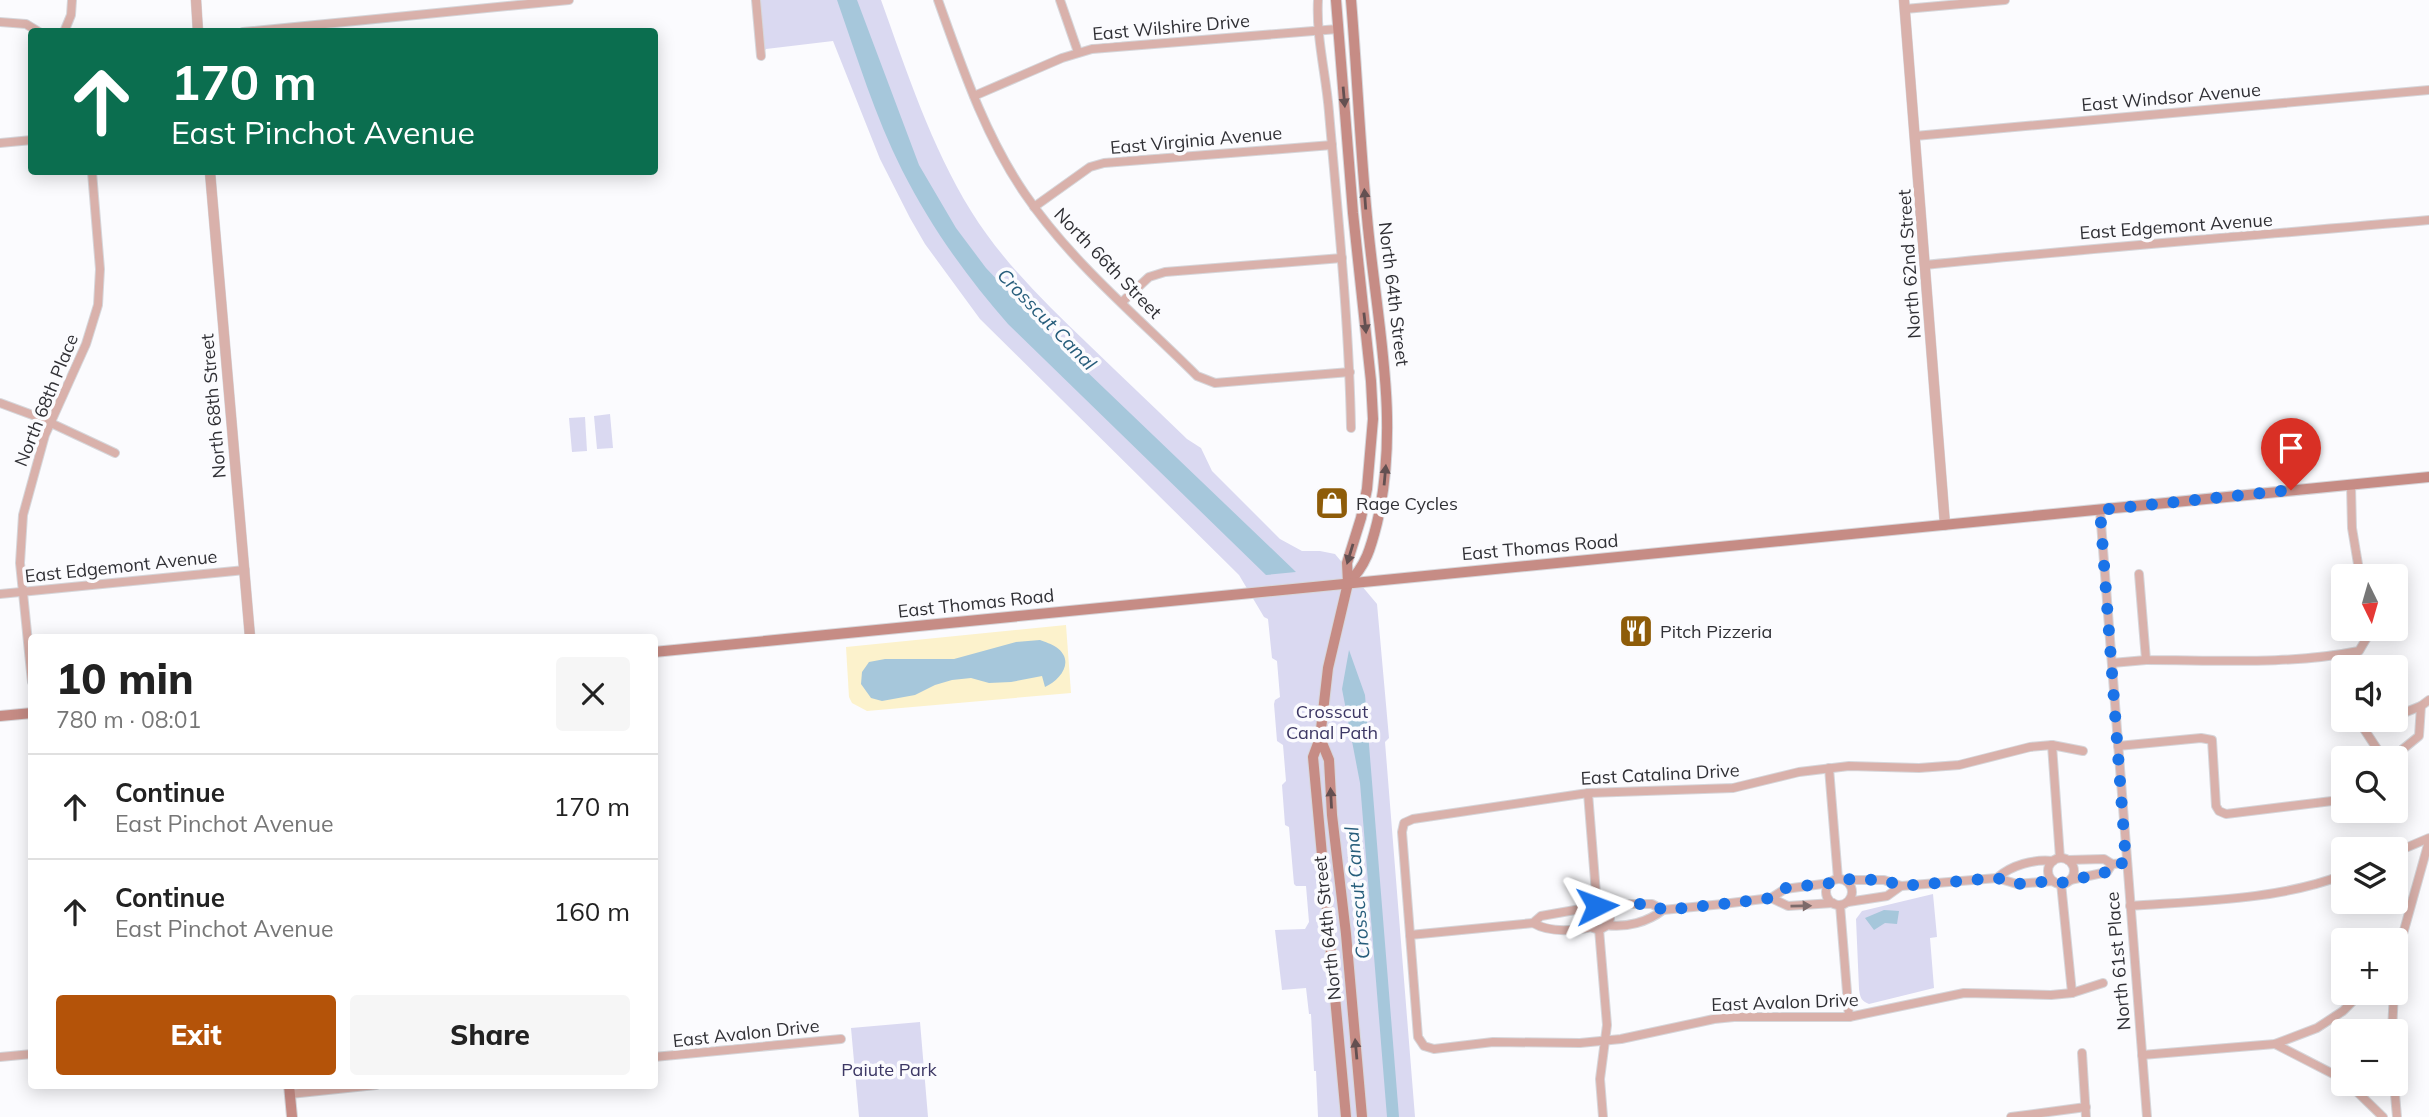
<!DOCTYPE html>
<html lang="en">
<head>
<meta charset="utf-8">
<style>
  body { margin:0; font-family:Mulish,sans-serif; background:#f6f6f6; color:#222; height:100vh; display:flex; flex-direction:column; font-size:26px; white-space:nowrap }
  * { box-sizing:border-box; margin:0 }
  p { font-size:23px; color:#767676 }
  .icon { flex:none; width:38px; height:38px; fill:none; stroke:currentColor; stroke-width:2; stroke-linecap:round; stroke-linejoin:round }
  .map { position:relative; flex:1; overflow:hidden }
  .panel { position:absolute; left:28px; top:634px; width:630px; height:455px; display:flex; flex-direction:column; background:#fff; border-radius:7px; box-shadow:0 4px 18px #0003 }
  .panel>* { flex:none }
  .top-card { position:absolute; left:28px; top:28px; width:630px; height:147px; border-radius:7px; box-shadow:0 4px 18px #0003; background:#0b6e4f; color:#fff; overflow:hidden }
  .needle { width:46px; rotate:175deg }
  .controls { position:absolute; left:2331px; top:564px; display:grid; gap:14px }
  .controls a { display:grid; place-items:center; width:77px; height:77px; border-radius:7px; background:#fff; box-shadow:0 4px 18px #0003; font-size:35px }
  .pin { position:absolute; display:grid; place-items:center; width:60px; height:60px; color:#fff; margin:-72px -30px; border-radius:50% 50% 50% 0; rotate:-45deg; box-shadow:0 0 7px #0007 }
  .pin .icon { rotate:45deg }
  .me { position:absolute; width:77px; margin:-38px; rotate:87deg; stroke-linejoin:round; filter:drop-shadow(0 0 5px #0008) }
  .turn { display:flex; align-items:center; gap:24px; height:147px; padding:0 28px; font-size:32px }
  .turn .icon { width:91px; height:91px; stroke-width:2.5 }
  .turn b { display:block; font-size:49px; line-height:60px }
  .round { display:grid; place-items:center; flex:none; width:74px; height:74px; border-radius:7px; background:#f6f6f6 }
  .overview { display:flex; align-items:center; justify-content:space-between; height:119px; padding:0 28px }
  h1 { font-size:42px; font-weight:800; line-height:52px }
  .button { display:flex; gap:14px; margin-top:auto; padding:14px 28px }
  .button a { flex:1; height:80px; border-radius:7px; background:#b45309; color:#fff; font-size:28px; font-weight:800; line-height:80px; text-align:center }
  .button a+a { background:#f6f6f6; color:#222 }
  ul { padding:0; list-style:none }
  li { display:flex; align-items:center; gap:21px; height:105px; padding:0 28px; border-top:2px solid #e0e0e0 }
  li div { flex:1 }
  li b { display:block; font-size:26px }
  li em { font-style:normal }
  .map>svg:first-child { display:block }
</style>
</head>
<body>
<div class="map">
<svg width="2429" height="1117" viewBox="0 0 2429 1117">
  <rect width="100%" height="100%" fill="#fbfbfe"/>
  <g fill="#dad9f1">
    <path d="M756,0H881C907,72 931,146 971,211C1002,261 1045,303 1087,343C1120,375 1154,407 1187,439L1201,448L1212,471L1280,539L1302,551H1320L1335,554L1377,604L1389,738L1385,742L1415,1117H1318L1316,1071H1314L1311,1014H1309L1306,988L1282,990L1275,930L1305,929L1309,922L1306,886H1296L1294,884L1289,827L1285,825L1282,785L1286,781L1283,745L1277,741L1274,704L1275,700L1280,697L1277,661L1272,658L1268,619L1264,617L1239,575L980,319L925,244L910,218L880,159L833,41L766,49L761,56Z"/>
    <polygon points="610,414 613,448 597,449 594,416"/>
    <polygon points="585,417 587,451 572,452 569,418"/>
    <path d="M1933,894L1937,937L1930,938L1934,988L1869,1004C1861,1001 1860,997 1859,989L1856,919L1862,911Z"/>
    <polygon points="920,1022 928,1117 859,1117 851,1028"/>
  </g>
  <polygon fill="#fcf2cc" points="1066,625 1071,693 867,711 852,703 849,697 846,647"/>
  <g fill="#a6c7db">
    <path d="M837,0H857L919,165L956,228L986,268L1059,345L1296,572L1266,575L1008,324C966,276 931,227 902,170C875,116 857,57 837,0Z"/>
    <path d="M1040,640C1045,642 1052,644 1056,647C1076,661 1060,680 1045,687L1042,676L1011,682L989,683L971,678L952,680L935,685L915,695L882,701L871,698L861,684L862,672L869,662L885,659H954L1016,642Z"/>
    <polygon points="1349,650 1365,695 1399,1117 1387,1117 1360,783 1342,689"/>
    <polygon points="1884,910 1899,911 1897,924 1885,923 1874,930 1865,918"/>
  </g>
  <g fill="none" stroke-linecap="round" stroke-linejoin="round">
    <g stroke="#d6d6da" stroke-width="10">
      <g id="minor">
        <polyline points="756,0 761,56"/>
        <path d="M938,0C962,67 985,136 1025,194C1072,263 1139,318 1197,376L1215,383L1350,372"/>
        <polyline points="1060,0 1078,52"/>
        <path d="M1318,0C1316,38 1326,74 1329,112C1338,217 1349,322 1351,428"/>
        <polyline points="1905,9 2005,0"/>
        <polyline points="0,22 26,24 39,32"/>
        <polyline points="64,32 71,15 72,0"/>
        <polyline points="243,32 569,0"/>
        <polyline points="974,96 1062,58 1092,49 1338,29"/>
        <polyline points="1915,136 2429,90"/>
        <polyline points="0,143 32,140"/>
        <polyline points="1034,207 1090,167 1104,163 1332,145"/>
        <path d="M1925,265C2093,248 2261,235 2429,220"/>
        <polyline points="1122,302 1149,277 1165,272 1342,258"/>
        <polyline points="0,403 38,417 115,453"/>
        <polyline points="2351,485 2352,528 2360,576"/>
        <polyline points="2100,510 2147,1117"/>
        <path d="M2139,574L2146,660C2216,660 2290,665 2359,651L2369,634L2368,628"/>
        <polyline points="0,594 245,570"/>
        <polyline points="2112,663 2146,660"/>
        <polyline points="32,682 20,563 23,515 45,435 86,344 98,305 100,269 92,172"/>
        <polyline points="2396,716 2421,706"/>
        <polyline points="2052,745 2060,858"/>
        <polyline points="2118,746 2201,738 2212,740 2216,806 2219,811 2226,814 2332,801 2343,796"/>
        <polyline points="2083,751 2052,745 2030,747 1959,765 1919,768 1849,766 1799,772 1733,788 1588,793 1413,819 1404,823 1402,832 1418,1037 1424,1046 1434,1049 1493,1042 1580,1043 1621,1039 1714,1019 1734,1017 1849,1017 1964,993 2051,995 2072,993 2103,983"/>
        <polyline points="2383,758 2364,729 2388,719"/>
        <polyline points="2392,758 2419,736 2421,706 2429,700"/>
        <polyline points="1829,768 1838,879"/>
        <polyline points="1588,793 1597,906"/>
        <polyline points="2396,852 2429,838"/>
        <circle cx="2061" cy="871" r="13"/>
        <polyline points="2068,860 2104,859 2112,864 2126,863"/>
        <path d="M1997,878C2011,865 2034,859 2053,861"/>
        <circle cx="1839" cy="892" r="13"/>
        <polyline points="1846,880 1884,880 1901,886 1997,878 2017,884 2053,881"/>
        <polyline points="2070,880 2107,872 2112,864"/>
        <polyline points="2061,883 2072,993"/>
        <polyline points="1771,898 1788,906 1833,903"/>
        <polyline points="1848,902 1887,896 1901,886"/>
        <polyline points="1840,905 1849,1017"/>
        <circle cx="1598" cy="917" r="12"/>
        <path d="M2130,906C2199,901 2279,900 2343,875"/>
        <polyline points="1604,907 1629,904 1652,904 1663,910 1723,904 1771,898 1785,889 1830,883"/>
        <polyline points="1533,923 1541,916 1592,907"/>
        <path d="M1606,925C1626,928 1648,922 1663,910"/>
        <polyline points="1599,929 1607,1025 1600,1079 1603,1117"/>
        <path d="M1410,935L1533,923C1550,933 1572,931 1591,927"/>
        <polyline points="2396,959 2429,841"/>
        <polyline points="2392,1031 2394,992"/>
        <polyline points="2275,1044 2343,1079"/>
        <polyline points="2082,1053 2086,1117"/>
        <polyline points="2142,1055 2275,1044 2317,1028 2343,1011 2362,992"/>
        <polyline points="0,1057 32,1054"/>
        <polyline points="654,1057 841,1039"/>
        <polyline points="2348,1083 2383,1117"/>
        <polyline points="2394,1083 2397,1117"/>
        <polyline points="290,1094 376,1085"/>
        <polyline points="2011,1117 2086,1107"/>
      </g>
    </g>
    <g stroke="#d6d6da" stroke-width="11">
      <g id="tertiary">
        <polyline points="196,0 198,32"/>
        <polyline points="1904,0 1945,525"/>
        <polyline points="210,172 250,637"/>
      </g>
    </g>
    <g stroke="#d6d6da" stroke-width="12">
      <g id="secondary">
        <polyline points="1336,0 1353,213 1371,381 1373,419 1367,489 1361,518 1347,563 1348,583 1328,668 1320,738 1313,757 1346,1117"/>
        <path d="M1348,583C1366,566 1371,547 1377,523C1401,420 1376,319 1367,217C1360,145 1357,72 1351,0"/>
        <polyline points="654,652 2429,477"/>
        <polyline points="0,716 32,713"/>
        <polyline points="1320,738 1329,760 1332,815 1346,934 1362,1117"/>
        <polyline points="289,1085 292,1117"/>
      </g>
    </g>
    <use href="#minor" stroke="#d9b1ab" stroke-width="8"/>
    <use href="#tertiary" stroke="#d9b1ab" stroke-width="10"/>
    <use href="#secondary" stroke="#c68c85" stroke-width="10"/>
  </g>
  <defs><path id="oneway-solid" d="M-6-.8H1V-3.2L6.5 0L1 3.2V.8H-6Z" transform="scale(1.75)"/></defs>
  <g fill="#645051">
    <use href="#oneway-solid" transform="translate(1344 97) rotate(85)"/>
    <use href="#oneway-solid" transform="translate(1365 199) rotate(-94)"/>
    <use href="#oneway-solid" transform="translate(1365 323) rotate(84)"/>
    <use href="#oneway-solid" transform="translate(1385 475) rotate(-85)"/>
    <use href="#oneway-solid" transform="translate(1350 554) rotate(107)"/>
    <use href="#oneway-solid" transform="translate(1331 798) rotate(-93)"/>
    <use href="#oneway-solid" transform="translate(1356 1049) rotate(-95)"/>
  </g>
  <use fill="#7c6a6a" href="#oneway-solid" transform="translate(1801 906) rotate(-1)"/>
  <g fill="none" stroke-linecap="round" stroke-linejoin="round">
    <polyline stroke="#1a73e8" stroke-width="12" stroke-dasharray="0 21.6" points="1597,906 1604,907 1629,904 1653,904 1663,910 1723,904 1771,898 1786,888 1830,883 1838,879 1884,880 1901,886 1997,878 2017,884 2053,881 2061,883 2107,872 2112,864 2126,863 2100,510 2291,490"/>
  </g>
  <defs>
    <g id="shop-square" transform="scale(1.75)"><rect x="-9" y="-9" width="18" height="18" rx="4" fill="#8e5c09" stroke="#fbfbfe"/><path d="M-5-2.5h2.3a2.7 3.5 0 0 1 5.4 0H5L5.5 6h-11ZM-1.5-2.5h3a1.5 2.3 0 0 0-3 0Z" fill="#fff"/></g>
    <g id="restaurant-square" transform="scale(1.75)"><rect x="-9" y="-9" width="18" height="18" rx="4" fill="#8e5c09" stroke="#fbfbfe"/><path d="M-5-6h1v4h1v-4h1v4h1v-4h1v5L-1.5 .5V6h-2V.5L-5-1ZM5-6V6H3V1.5H1.5Q1.5-4 5-6Z" fill="#fff"/></g>
  </defs>
  <g fill-rule="evenodd">
    <use href="#shop-square" x="1332" y="503"/>
    <use href="#restaurant-square" x="1636" y="631"/>
  </g>
  <g text-anchor="middle" dominant-baseline="central" stroke-width="7" stroke-linejoin="round" paint-order="stroke">
    <g font-size="18" fill="#303035" stroke="#fbfbfe">
      <text transform="translate(1171 27) rotate(-5)">East Wilshire Drive</text>
      <text transform="translate(2171 97) rotate(-5)">East Windsor Avenue</text>
      <text transform="translate(1196 140) rotate(-5)">East Virginia Avenue</text>
      <text transform="translate(2176 226) rotate(-4)">East Edgemont Avenue</text>
      <text transform="translate(1108 263) rotate(46)">North 66th Street</text>
      <text transform="translate(1909 264) rotate(-94)">North 62nd Street</text>
      <text transform="translate(1394 294) rotate(83)">North 64th Street</text>
      <text transform="translate(46 400) rotate(-68)">North 68th Place</text>
      <text transform="translate(213 406) rotate(-95)">North 68th Street</text>
      <text transform="translate(1540 547) rotate(-5)">East Thomas Road</text>
      <text transform="translate(121 566) rotate(-6)">East Edgemont Avenue</text>
      <text transform="translate(976 603) rotate(-6)">East Thomas Road</text>
      <text transform="translate(1660 774) rotate(-3)">East Catalina Drive</text>
      <text transform="translate(1327 928) rotate(-96)">North 64th Street</text>
      <text transform="translate(2118 961) rotate(-95)">North 61st Place</text>
      <text transform="translate(1785 1002) rotate(-2)">East Avalon Drive</text>
      <text transform="translate(746 1033) rotate(-6)">East Avalon Drive</text>
    </g>
    <g font-size="18" fill="#303035" stroke="#fbfbfe" text-anchor="start">
      <text x="1356" y="503">Rage Cycles</text>
      <text x="1660" y="631">Pitch Pizzeria</text>
    </g>
    <g font-size="18" fill="#3c3764" stroke="#fbfbfe">
      <text x="1332" y="711">Crosscut<tspan x="1332" dy="21">Canal Path</tspan></text>
      <text x="889" y="1069">Paiute Park</text>
    </g>
    <g font-size="19" font-style="italic" fill="#265d7b" stroke="#fbfbfe">
      <text transform="translate(1047 319) rotate(46)">Crosscut Canal</text>
      <text transform="translate(1357 893) rotate(-95)">Crosscut Canal</text>
    </g>
  </g>
</svg>
<div class="controls">
<a><svg class="needle" viewBox="-14 -14 28 28"><path d="M0-13l5 13h-10z" fill="#e53935"/><path d="M0 13l5-13h-10z" fill="#767676"/></svg></a>
<a><svg class="icon" aria-label="sound" viewBox="0 0 24 24"><path d="M4 9h4l5-4v14l-5-4H4zM17 9q2 3 0 6"/></svg></a>
<a><svg class="icon" aria-label="search" viewBox="0 0 24 24"><circle cx="10" cy="10" r="6"/><path d="M15 15l6 6"/></svg></a>
<a><svg class="icon" aria-label="layers" viewBox="0 0 24 24"><path d="M12 4l9 5-9 5-9-5zM3 14l9 5 9-5"/></svg></a>
<a>+</a>
<a>−</a>
</div>
<div class="pin" style="left:2291px;top:490px;background:#d93025"><svg class="icon" aria-label="arrive" viewBox="0 0 24 24"><path d="M6 21V4h12l-3 4 3 4H6"/></svg></div>
<svg class="me" style="left:1597px;top:906px" viewBox="-20 -20 40 40"><path d="M0-17L14 15 0 8-14 15z" fill="#1a73e8" stroke="#fff" stroke-width="4"/></svg>
<div class="top-card">
<div class="turn"><svg class="icon" aria-label="ahead" viewBox="0 0 24 24"><path d="M12 20V5M6 11l6-6 6 6"/></svg><div><b>170 m</b>East Pinchot Avenue</div></div>
</div>
<section class="panel">
<div class="overview"><div><h1>10 min</h1><p>780 m · 08:01</p></div><a class="round"><svg class="icon" aria-label="close" viewBox="0 0 24 24"><path d="M6 6l12 12M18 6L6 18"/></svg></a></div>
<ul>
<li><svg class="icon" aria-label="ahead" viewBox="0 0 24 24"><path d="M12 20V5M6 11l6-6 6 6"/></svg><div><b>Continue</b><p>East Pinchot Avenue</p></div><em>170 m</em></li>
<li><svg class="icon" aria-label="ahead" viewBox="0 0 24 24"><path d="M12 20V5M6 11l6-6 6 6"/></svg><div><b>Continue</b><p>East Pinchot Avenue</p></div><em>160 m</em></li>
</ul>
<div class="button"><a>Exit</a><a>Share</a></div>
</section>
</div>
</body>
</html>
